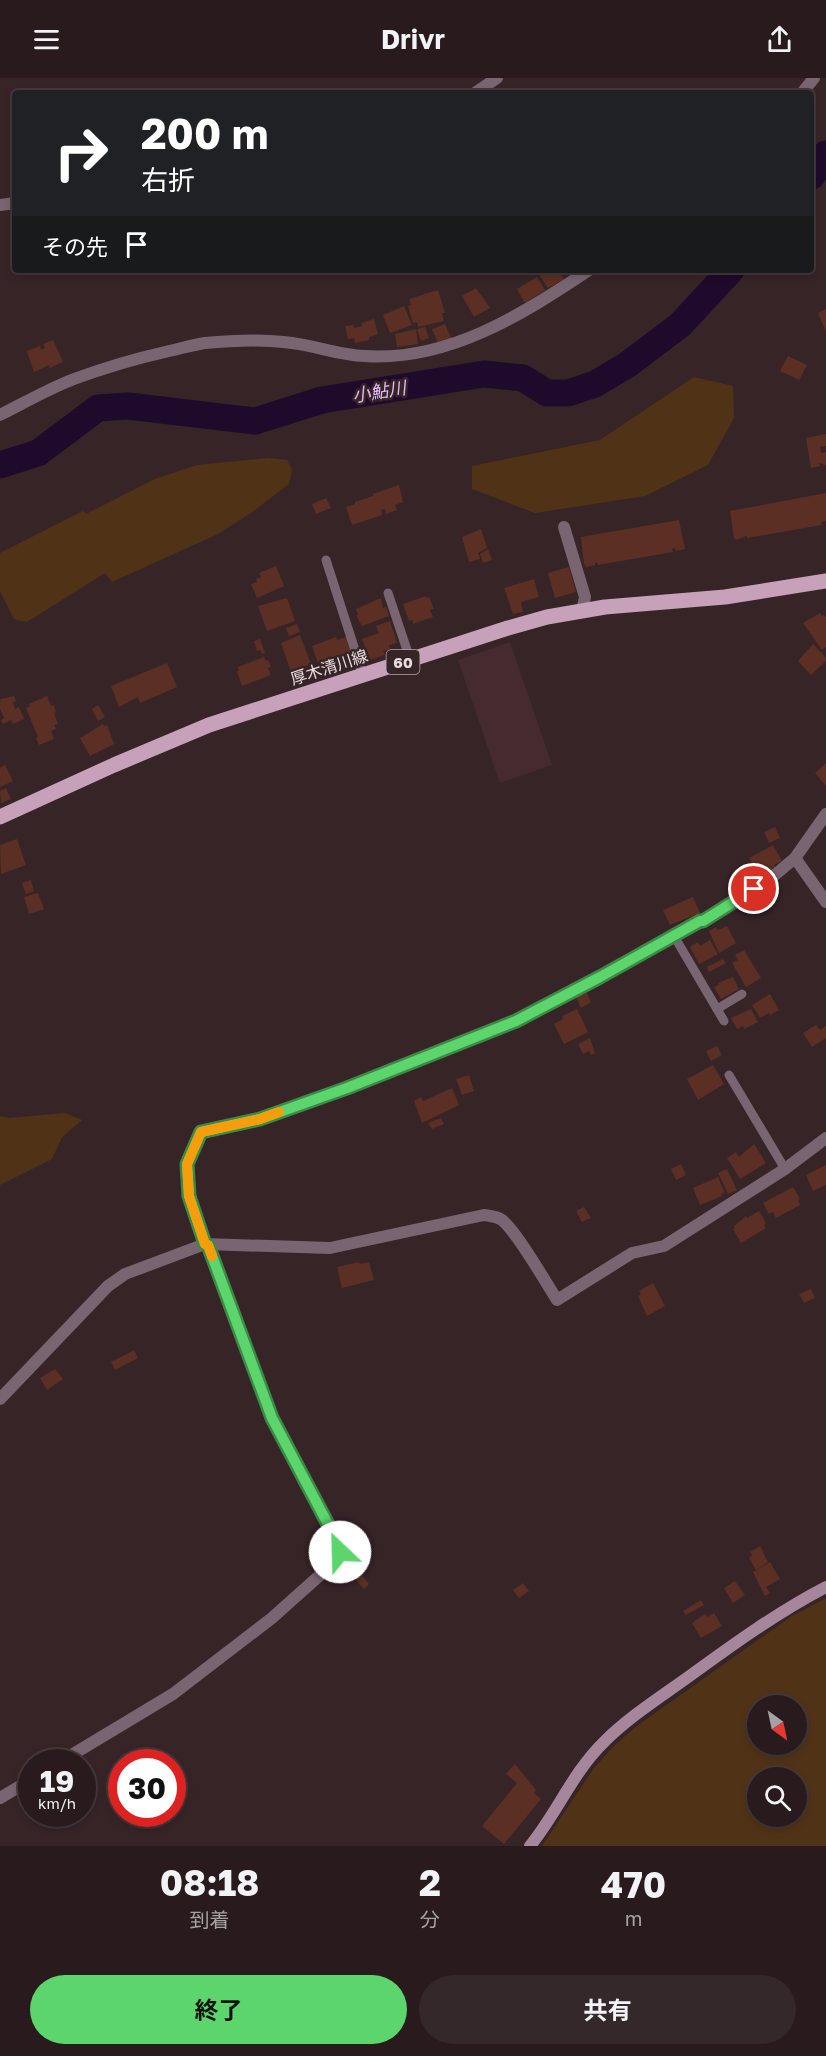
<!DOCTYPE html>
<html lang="ja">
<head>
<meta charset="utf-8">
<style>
  body { margin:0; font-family:"Golos Text","Noto Sans JP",sans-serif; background:#35282a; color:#f1f3f6; height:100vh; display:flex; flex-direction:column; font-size:22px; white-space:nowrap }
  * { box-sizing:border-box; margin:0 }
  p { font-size:20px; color:#a5a1a4 }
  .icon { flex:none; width:33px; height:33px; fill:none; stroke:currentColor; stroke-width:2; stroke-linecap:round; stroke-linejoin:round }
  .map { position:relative; height:1768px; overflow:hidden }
  .drawer { display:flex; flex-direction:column; background:#291b1d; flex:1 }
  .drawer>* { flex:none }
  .hud { position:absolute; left:12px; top:12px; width:802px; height:183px; border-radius:6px; box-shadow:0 3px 9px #0003,0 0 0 2px #45393b; background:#202124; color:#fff; overflow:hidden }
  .needle { width:39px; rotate:147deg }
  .fabs { position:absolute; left:747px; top:1617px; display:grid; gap:12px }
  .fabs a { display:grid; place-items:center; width:60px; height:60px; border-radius:50%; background:#291b1d; box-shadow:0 3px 9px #0003,0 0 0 2px #45393b; font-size:30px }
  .speed { position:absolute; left:18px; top:1671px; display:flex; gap:12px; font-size:30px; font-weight:700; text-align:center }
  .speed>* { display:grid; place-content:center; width:78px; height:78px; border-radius:50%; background:#291b1d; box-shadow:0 3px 9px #0003,0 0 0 2px #45393b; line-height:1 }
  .speed small { font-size:15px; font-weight:400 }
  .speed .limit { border:9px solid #d22; background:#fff; color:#111 }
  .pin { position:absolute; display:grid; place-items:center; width:51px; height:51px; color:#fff; margin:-26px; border:3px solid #fff; border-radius:50%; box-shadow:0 2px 6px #0007 }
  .me { position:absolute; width:66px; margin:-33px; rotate:336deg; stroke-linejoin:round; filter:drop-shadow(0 0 4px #0008) }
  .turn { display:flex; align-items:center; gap:21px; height:126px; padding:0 30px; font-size:27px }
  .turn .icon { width:78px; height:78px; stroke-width:2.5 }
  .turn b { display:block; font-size:42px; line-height:51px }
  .then { display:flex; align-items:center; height:57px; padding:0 30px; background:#0003; gap:12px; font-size:22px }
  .eta { display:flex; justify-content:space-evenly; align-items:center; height:102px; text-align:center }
  .eta b { font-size:36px; font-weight:700; line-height:42px }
  .primary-button { display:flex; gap:12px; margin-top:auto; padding:12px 30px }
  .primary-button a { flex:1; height:69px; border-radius:36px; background:#5dd56d; color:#111; font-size:24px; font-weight:700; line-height:69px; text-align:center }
  .primary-button a+a { background:#35282a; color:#f1f3f6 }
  header { display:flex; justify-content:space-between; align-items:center; height:78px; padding:0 30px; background:#291b1d; font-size:27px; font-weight:700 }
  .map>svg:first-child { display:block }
</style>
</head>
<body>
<header><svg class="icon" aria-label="menu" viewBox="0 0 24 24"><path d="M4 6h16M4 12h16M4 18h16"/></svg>Drivr<svg class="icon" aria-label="share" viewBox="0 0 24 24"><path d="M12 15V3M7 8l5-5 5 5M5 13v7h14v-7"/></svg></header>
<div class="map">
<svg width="826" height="1768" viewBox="0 0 826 1768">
  <rect width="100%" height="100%" fill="#372427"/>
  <polygon fill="#452b30" points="510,564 552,687 500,705 458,582"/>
  <g fill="#503317" fill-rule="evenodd">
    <polygon points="694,299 733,308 734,340 708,387 645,418 535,435 472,411 472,388 600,362"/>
    <polygon points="268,380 287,382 292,392 289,406 251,435 218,456 112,504 105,495 27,544 14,541 0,513 0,475 83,433 86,436 155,401 197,387"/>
    <polygon points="65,1035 82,1042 62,1059 52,1081 0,1107 0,1038 9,1040"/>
    <path d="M826,1520V1768H542L594,1690L613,1669L634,1650L792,1538ZM758,1628H796V1666H758ZM758,1700H796V1738H758Z"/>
  </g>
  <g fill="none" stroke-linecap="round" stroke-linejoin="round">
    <g stroke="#200a2b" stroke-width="27">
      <polyline points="812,98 826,76"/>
      <polyline points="0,387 38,375 98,330 128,328 255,343 322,322 484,296 523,300 547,315 568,315 595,306 627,287 680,247 731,192"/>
    </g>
  </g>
  <g fill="#5b2f24">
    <polygon points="549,192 558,192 564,201 548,210 540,198"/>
    <polygon points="537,199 545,212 525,225 517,211"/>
    <polygon points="476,210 490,230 474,239 462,218"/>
    <polygon points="438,212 445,235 442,235 444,243 418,249 417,244 413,245 408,228 411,227 409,221"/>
    <polygon points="404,228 412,247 390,255 383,237"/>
    <polygon points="826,231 826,253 818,235"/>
    <polygon points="374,241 378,256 369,259 369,262 355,265 354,260 348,261 345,248 353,247 354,250 362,248 361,245"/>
    <polygon points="445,246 451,260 438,265 432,251"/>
    <polygon points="425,249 429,260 421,263 417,251"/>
    <polygon points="416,251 418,266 397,269 395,256"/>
    <polygon points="53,262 63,284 50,290 49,287 34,294 27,273 40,268 41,272 45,270 43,266"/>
    <polygon points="788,278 807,287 799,302 780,293"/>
    <polygon points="826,356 826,368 820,369 821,375 826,374 826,387 819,385 820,388 811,390 806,360"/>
    <polygon points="399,407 403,424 395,427 397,432 386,436 385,431 381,432 382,437 352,447 346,429 355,426 355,424 373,418 373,416"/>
    <polygon points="826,415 826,443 821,444 822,447 747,460 747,458 736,462 734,460 730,433"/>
    <polygon points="326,420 331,430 316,436 312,426"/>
    <polygon points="679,442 685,471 676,473 675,470 672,471 673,474 598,487 597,484 595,485 595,487 586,489 584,486 581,459"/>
    <polygon points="481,451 487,470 478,475 480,481 469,484 462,459"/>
    <polygon points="488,471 492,482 483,485 480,476"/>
    <polygon points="276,488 284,508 257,520 251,506 257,504 256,501 261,499 259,495"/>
    <polygon points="569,489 576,514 555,520 548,495"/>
    <polygon points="534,501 539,519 521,524 523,534 513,536 504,510"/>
    <polygon points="426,518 427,520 429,519 434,531 430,532 433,539 413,546 412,542 409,543 403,526"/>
    <polygon points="287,520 295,543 267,553 258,528"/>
    <polygon points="381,520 383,530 386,529 389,538 362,548 356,537 358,537 356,531"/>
    <polygon points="820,535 822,538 824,537 826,539 826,569 822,572 803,545"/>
    <polygon points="390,543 397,565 389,567 390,571 383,573 385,577 370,582 362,561 379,555 376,548"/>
    <polygon points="297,546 300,554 289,558 286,550"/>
    <polygon points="300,557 311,586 291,594 281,565"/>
    <polygon points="336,559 337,562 346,559 355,585 327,597 321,584 318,585 312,568"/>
    <polygon points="260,561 265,575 262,576 260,572 257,573 254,563"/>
    <polygon points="813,566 826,580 826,583 811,597 798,583"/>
    <polygon points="264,579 266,583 268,582 271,589 268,590 271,597 242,608 237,593 239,593 238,589"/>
    <polygon points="167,585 177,609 140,625 138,619 119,629 111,608"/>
    <polygon points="14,618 16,623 13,625 15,631 19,629 24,641 13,646 11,642 3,646 1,642 4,640 0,631 0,623 1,621"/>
    <polygon points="47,618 51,628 54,627 56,634 54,635 58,646 54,647 56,651 51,653 54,661 39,667 36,660 38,659 26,630 30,628 29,626"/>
    <polygon points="98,627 105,639 98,643 92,631"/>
    <polygon points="103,646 104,648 107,647 114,666 90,678 80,660"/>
    <polygon points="826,685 826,708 815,695"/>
    <polygon points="5,687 13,703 0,709 0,690"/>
    <polygon points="6,710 11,721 1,725 0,713"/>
    <polygon points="775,749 780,760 769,765 764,754"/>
    <polygon points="17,761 26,787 1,796 0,767"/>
    <polygon points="773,767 782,783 774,787 776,790 760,800 749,780"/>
    <polygon points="31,802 34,813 26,816 22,805"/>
    <polygon points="38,815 44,831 29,836 24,819"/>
    <polygon points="693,819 700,835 670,847 663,832"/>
    <polygon points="727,848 736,865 719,875 709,853 716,849 718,852"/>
    <polygon points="710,862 718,876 699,886 690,869 698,864 700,868"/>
    <polygon points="744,872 761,900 746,909 732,885 738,882 735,877"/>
    <polygon points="723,881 726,885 709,894 707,889"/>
    <polygon points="733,899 739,911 721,921 714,909 719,907 718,905"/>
    <polygon points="586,913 591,924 581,930 576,919"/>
    <polygon points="770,916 779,932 770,937 769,935 760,940 752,927"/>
    <polygon points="577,931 588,954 564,966 554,946 563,941 562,938"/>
    <polygon points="751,931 758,944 744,951 743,948 737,951 731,940"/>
    <polygon points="816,947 820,952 826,948 826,960 812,969 803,955"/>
    <polygon points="590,960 595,975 591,977 589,973 583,976 578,966"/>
    <polygon points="717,968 722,977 711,983 706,973"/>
    <polygon points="713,987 724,1006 698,1022 687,1001"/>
    <polygon points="469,997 474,1013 462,1017 456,1001"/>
    <polygon points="452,1010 459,1027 422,1045 414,1023 421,1019 423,1023"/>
    <polygon points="441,1040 444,1046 432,1051 428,1045"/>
    <polygon points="754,1066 766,1085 740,1101 727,1080 736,1074 739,1079"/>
    <polygon points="681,1086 686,1097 676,1102 671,1091"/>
    <polygon points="826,1087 826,1107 813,1113 806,1097"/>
    <polygon points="727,1091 737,1112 728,1116 718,1095"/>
    <polygon points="718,1099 725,1115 721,1116 722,1118 700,1127 693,1110"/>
    <polygon points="793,1109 800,1121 798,1122 800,1127 776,1140 773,1134 769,1136 763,1125"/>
    <polygon points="584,1129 591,1140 582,1144 576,1133"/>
    <polygon points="759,1133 766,1145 764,1147 766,1150 741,1165 733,1151 735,1150 734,1148 746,1138 747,1140"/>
    <polygon points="359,1184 360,1186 369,1184 374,1202 342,1210 337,1189"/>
    <polygon points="653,1205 665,1228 647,1238 638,1218 641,1217 639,1213"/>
    <polygon points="811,1211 815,1220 804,1225 799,1216"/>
    <polygon points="134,1272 138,1280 115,1292 111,1284"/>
    <polygon points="55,1291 63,1301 47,1312 40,1300"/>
    <polygon points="760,1468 768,1484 756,1492 749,1480 752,1477 750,1474"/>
    <polygon points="770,1484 780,1501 766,1509 770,1515 765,1518 753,1494"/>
    <polygon points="361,1496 369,1506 364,1511 355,1501"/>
    <polygon points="735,1503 745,1517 733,1525 724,1510"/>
    <polygon points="523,1505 529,1513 519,1520 513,1512"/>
    <polygon points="701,1522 704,1527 686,1537 683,1533"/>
    <polygon points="714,1535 722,1548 701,1560 692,1545 705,1536 707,1539"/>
    <polygon points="515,1686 536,1712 534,1715 541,1721 504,1766 482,1748 517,1705 506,1696"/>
  </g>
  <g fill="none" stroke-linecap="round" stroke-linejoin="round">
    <g stroke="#786571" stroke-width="9">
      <polyline points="326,482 363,597"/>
      <polyline points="388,515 410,581"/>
      <polyline points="674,858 724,943"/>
      <polyline points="717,931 742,916"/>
      <polyline points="729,997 785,1091"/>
    </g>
    <g stroke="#786571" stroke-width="12">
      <polyline points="475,15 497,0"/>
      <polyline points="802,15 814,0"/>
      <polyline points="0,127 15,125"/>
      <path d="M0,337C24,325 48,311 74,301C104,290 134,281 165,274C179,271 192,267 205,265C234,262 264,261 292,265C316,268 340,277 364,278C447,284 522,237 589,192"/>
      <polyline points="564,449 585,519 582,533"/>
      <polyline points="795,780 826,824"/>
      <polyline points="205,1166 189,1118 187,1086 201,1054 260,1041 347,1010 517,943 723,832 770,801 795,780 826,736"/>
      <path d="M0,1321L108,1208L125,1196L205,1166L330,1170L484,1137C490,1138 496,1138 502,1142C517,1154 545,1203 557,1222L632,1175L664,1168L785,1091L826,1060"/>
      <polyline points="60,1684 173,1616 272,1540 338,1481 340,1474 339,1467 272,1340 208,1167"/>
      <polyline points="0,1720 32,1701"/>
    </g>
    <path stroke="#a5869a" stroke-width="12" d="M530,1768C557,1735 573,1694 604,1664C630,1638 662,1618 691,1597C735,1565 778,1534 826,1509"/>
    <polyline stroke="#c7a0b9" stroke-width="15" points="0,739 114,687 209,647 508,550 547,539 605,529 725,519 826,503"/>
  </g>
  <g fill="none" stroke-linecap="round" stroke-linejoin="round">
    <g stroke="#3c8a47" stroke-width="15">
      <polyline id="route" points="340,1474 339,1467 272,1340 208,1167 205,1166 189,1118 187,1086 201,1054 260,1041 347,1010 516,943 600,899 700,843 703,843 754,811"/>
    </g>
    <use href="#route" stroke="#5dd56d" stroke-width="10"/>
    <polyline stroke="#f59e0b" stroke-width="10" points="212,1178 208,1167 205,1166 189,1118 187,1086 201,1054 260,1041 279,1034"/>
  </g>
  <g text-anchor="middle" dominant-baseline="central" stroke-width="5" stroke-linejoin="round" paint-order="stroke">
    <rect fill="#372427" stroke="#b4a5a7" stroke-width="1.5" x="386.5" y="572" width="33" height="24" rx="4.5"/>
    <g font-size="15" font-weight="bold" fill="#eadcde">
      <text x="403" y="584">60</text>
    </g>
    <g font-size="16" fill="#eadcde" stroke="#372427">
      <text transform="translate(329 589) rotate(-18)">厚木清川線</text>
    </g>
    <g font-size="18" font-style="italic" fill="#e2bafa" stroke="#372427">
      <text transform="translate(379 313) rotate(-9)">小鮎川</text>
    </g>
  </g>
</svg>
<div class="fabs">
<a><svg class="needle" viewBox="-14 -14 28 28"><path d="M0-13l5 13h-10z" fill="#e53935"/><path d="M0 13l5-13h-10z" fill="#a5a1a4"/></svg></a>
<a><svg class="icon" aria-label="search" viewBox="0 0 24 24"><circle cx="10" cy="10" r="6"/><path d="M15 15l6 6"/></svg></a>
</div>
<div class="speed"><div>19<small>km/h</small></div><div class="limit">30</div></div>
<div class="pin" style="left:754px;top:811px;background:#d93025"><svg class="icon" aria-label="arrive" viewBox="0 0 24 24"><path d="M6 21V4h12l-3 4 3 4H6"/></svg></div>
<svg class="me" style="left:340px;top:1474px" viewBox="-20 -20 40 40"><circle r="19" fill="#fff"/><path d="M0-13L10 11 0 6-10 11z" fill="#5dd56d"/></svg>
<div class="hud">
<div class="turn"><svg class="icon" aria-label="right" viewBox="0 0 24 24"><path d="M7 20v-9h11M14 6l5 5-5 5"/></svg><div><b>200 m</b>右折</div></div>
<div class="then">その先<svg class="icon" aria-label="arrive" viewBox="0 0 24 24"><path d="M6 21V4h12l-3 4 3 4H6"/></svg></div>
</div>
</div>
<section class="drawer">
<div class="eta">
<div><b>08:18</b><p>到着</p></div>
<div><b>2</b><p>分</p></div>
<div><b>470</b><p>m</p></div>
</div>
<div class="primary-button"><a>終了</a><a>共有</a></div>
</section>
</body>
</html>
